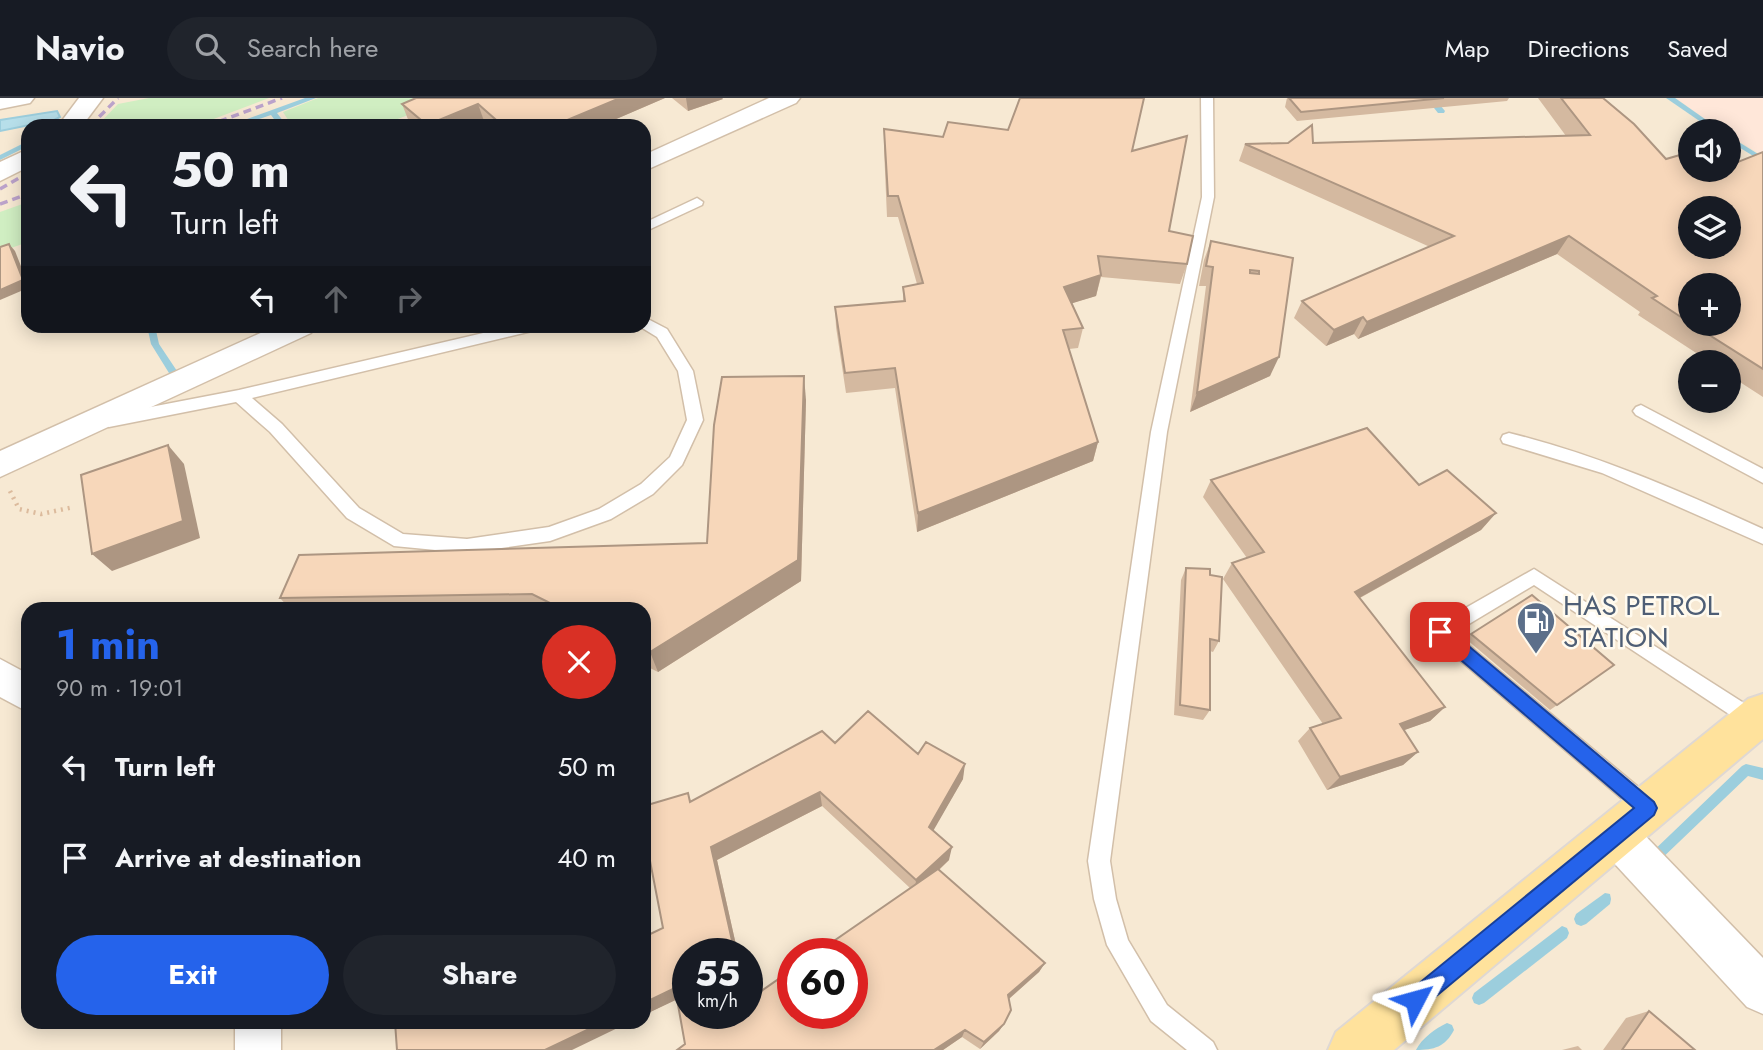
<!DOCTYPE html>
<html lang="en">
<head>
<meta charset="utf-8">
<style>
  body { margin:0; font-family:Jost,sans-serif; background:#20242c; color:#f1f3f6; height:100vh; display:flex; flex-direction:column; font-size:26px; white-space:nowrap }
  * { box-sizing:border-box; margin:0 }
  p { font-size:23px; color:#9ea1a6 }
  .icon { flex:none; width:38px; height:38px; fill:none; stroke:currentColor; stroke-width:2; stroke-linecap:round; stroke-linejoin:round }
  .map { position:relative; flex:1; overflow:hidden }
  .sheet { position:absolute; left:21px; top:504px; width:630px; height:427px; display:flex; flex-direction:column; background:#171b24; border-radius:21px; box-shadow:0 4px 18px #0003 }
  .sheet>* { flex:none }
  .guide { position:absolute; left:21px; top:21px; width:630px; height:214px; border-radius:21px; box-shadow:0 4px 18px #0003; background:#171b24; color:#f1f3f6; overflow:hidden }
  .buttons { position:absolute; left:1678px; top:21px; display:grid; gap:14px }
  .buttons a { display:grid; place-items:center; width:63px; height:63px; border-radius:50%; background:#171b24; box-shadow:0 4px 18px #0003; font-size:35px }
  .speed { position:absolute; left:672px; top:840px; display:flex; gap:14px; font-size:35px; font-weight:700; text-align:center }
  .speed>* { display:grid; place-content:center; width:91px; height:91px; border-radius:50%; background:#171b24; box-shadow:0 4px 18px #0003; line-height:1 }
  .speed small { font-size:18px; font-weight:400 }
  .speed .limit { border:10px solid #d22; background:#fff; color:#111 }
  .pin { position:absolute; display:grid; place-items:center; width:60px; height:60px; color:#fff; margin:-30px; border-radius:14px; box-shadow:0 4px 10px #0006 }
  .me { position:absolute; width:77px; margin:-38px; rotate:51deg; stroke-linejoin:round; filter:drop-shadow(0 0 5px #0008) }
  .turn { display:flex; align-items:center; gap:24px; height:147px; padding:0 35px; font-size:32px }
  .turn .icon { width:91px; height:91px; stroke-width:2.5 }
  .turn b { display:block; font-size:49px; line-height:60px }
  .lanes { display:flex; align-items:center; height:66px; padding:0 35px; background:#0003; justify-content:center; gap:35px; direction:ltr }
  .lanes .off { opacity:.35 }
  .round { display:grid; place-items:center; flex:none; width:74px; height:74px; border-radius:37px; background:#20242c }
  .overview { display:flex; align-items:center; justify-content:space-between; height:119px; padding:0 35px }
  h1 { font-size:42px; font-weight:700; line-height:52px; color:#2563eb }
  .button { display:flex; gap:14px; margin-top:auto; padding:14px 35px }
  .button a { flex:1; height:80px; border-radius:42px; background:#2563eb; color:#fff; font-size:28px; font-weight:700; line-height:80px; text-align:center }
  .button a+a { background:#20242c; color:#f1f3f6 }
  ul { padding:0; list-style:none }
  li { display:flex; align-items:center; gap:21px; height:91px; padding:0 35px }
  li div { flex:1 }
  li b { display:block; font-size:26px }
  li em { font-style:normal }
  header { display:flex; align-items:center; gap:42px; box-sizing:border-box; height:98px; padding:0 35px; background:#171b24; border-bottom:2px solid #363941 }
  header strong { font-size:33px }
  nav { display:flex; gap:38px; margin-inline-start:auto; font-size:24px }
  .search { width:490px; height:63px; background:#20242c; display:flex; align-items:center; gap:18px; box-sizing:border-box; padding:0 24px; border-radius:38px; color:#9ea1a6; font-size:26px }
  .map>svg:first-child { display:block }
</style>
</head>
<body>
<header>
<strong>Navio</strong>
<div class="search"><svg class="icon" aria-label="search" viewBox="0 0 24 24"><circle cx="10" cy="10" r="6"/><path d="M15 15l6 6"/></svg>Search here</div>
<nav><a>Map</a><a>Directions</a><a>Saved</a></nav>
</header>
<div class="map">
<svg width="1763" height="952" viewBox="0 0 1763 952">
  <rect width="100%" height="100%" fill="#fef7e5"/>
  <path fill="#f7e9d3" fill-rule="evenodd" d="M0,0H1763V952H0ZM28,28H644V228H28ZM1690,33H1729V72H1690ZM1690,110H1729V149H1690ZM1690,187H1729V226H1690ZM1690,264H1729V303H1690ZM28,511H644V924H28ZM688,856H747V915H688ZM793,856H852V915H793Z"/>
  <polygon fill="#ffe7d9" points="1676,0 1763,0 1763,58 1729,37 1729,33 1724,33 1710,25"/>
  <g fill="#d0eec2">
    <polygon points="149,0 269,0 195,28 97,28 118,6"/>
    <polygon points="318,0 451,0 380,28 292,28 283,14"/>
    <polygon points="28,104 28,144 0,154 0,114"/>
  </g>
  <polygon fill="#b7dfea" stroke="#9ccedd" stroke-width="2" points="57,13 60,19 54,22 0,33 0,22"/>
  <g fill="none" stroke-linecap="round" stroke-linejoin="round">
    <g fill="#9ccedd" fill-rule="evenodd">
      <polygon points="305,0 316,0 277,15 287,28 279,28 271,17 239,28 228,28"/>
      <polygon points="1426,0 1434,0 1445,13 1444,15 1438,15"/>
      <polygon points="1666,0 1675,0 1722,33 1714,33"/>
      <polygon points="1729,38 1763,59 1763,64 1729,43"/>
      <polygon points="28,43 28,48 0,62 0,57"/>
      <polygon points="147,228 155,228 159,246 177,273 175,275 169,275 151,246"/>
      <polygon points="1746,666 1763,670 1763,682 1748,678 1656,766 1652,768 1648,766 1646,762 1648,758 1742,668"/>
      <polygon points="1605,795 1610,796 1611,801 1610,806 1586,826 1581,828 1576,826 1574,821 1576,816"/>
      <polygon points="1562,828 1567,830 1569,835 1567,840 1484,905 1479,907 1474,905 1472,900 1474,895"/>
      <path d="M1447,925L1452,927L1454,932C1445,949 1434,952 1416,952C1421,941 1436,930 1447,925Z"/>
    </g>
    <g stroke="#d2bfa9" stroke-width="3">
      <g id="service">
        <polygon points="1201,0 1213,0 1214,99 1167,334 1110,763 1116,801 1128,842 1167,907 1213,944 1217,952 1187,952 1151,923 1107,847 1094,801 1088,763 1151,334 1202,99"/>
        <polygon points="697,100 703,104 702,107 644,134 644,125"/>
        <polygon points="644,219 667,231 693,273 703,322 682,367 653,396 611,421 550,443 467,455 394,448 347,420 270,334 236,304 109,329 101,323 109,317 239,292 513,228 539,228 532,233 252,300 282,326 359,410 403,436 467,441 549,429 599,411 641,386 670,359 687,322 678,273 657,239 639,228 644,228"/>
        <polygon points="1641,307 1763,371 1763,385 1636,317 1633,313 1636,309"/>
        <path d="M1509,335C1598,357 1680,393 1763,431V446L1602,375L1503,345L1501,341L1503,337Z"/>
        <polygon points="1534,471 1761,616 1763,623 1761,628 1754,631 1747,628 1534,487 1454,535 1655,703 1658,710 1655,717 1648,720 1641,717 1434,540 1431,534 1434,528"/>
      </g>
    </g>
    <g stroke="#d2bfa9" stroke-width="3">
      <g id="minor">
        <polygon points="0,0 34,0 30,5 0,11"/>
        <polygon points="79,0 103,0 82,28 58,28"/>
        <polygon points="769,0 800,0 796,5 644,73 644,57"/>
        <polygon points="28,51 28,69 0,83 0,64"/>
        <polygon points="276,228 315,228 311,235 0,379 0,353"/>
        <polygon points="0,561 28,576 28,614 0,599"/>
        <polygon points="1616,717 1631,723 1763,860 1763,916 1747,909 1601,751 1595,737 1601,723"/>
        <rect x="235" y="924" width="46" height="28"/>
      </g>
    </g>
    <g stroke="#dfd8d3" stroke-width="4">
      <polygon id="primary" points="1763,596 1763,641 1394,952 1328,952 1336,934 1748,601"/>
    </g>
    <polyline stroke="#dcbb9d" stroke-width="4.5" stroke-dasharray="2 5" stroke-linecap="butt" points="10,393 19,411 41,416 74,409"/>
    <use href="#service" fill="#fff" fill-rule="evenodd"/>
    <use href="#minor" fill="#fff" fill-rule="evenodd"/>
    <use href="#primary" fill="#ffe29c" fill-rule="evenodd"/>
    <g stroke="#bba2ca" stroke-width="3.5" stroke-dasharray="8 5" stroke-linecap="butt">
      <polyline points="90,28 118,0"/>
      <polyline points="207,28 282,0"/>
      <polyline points="0,91 28,75"/>
      <polyline points="0,106 28,96"/>
    </g>
  </g>
  <g fill="#d4b9a0" fill-rule="evenodd">
    <polygon points="416,0 665,0 600,28 489,28 484,23 474,28 415,28 409,24 402,6"/>
    <polygon points="672,0 722,0 723,1 688,13"/>
    <polygon points="1287,0 1509,0 1507,3 1297,23 1285,9"/>
    <path d="M1538,0H1603L1666,61L1733,66L1763,54V299L1729,277V264H1710L1638,217L1640,214L1557,156L1358,241L1354,236L1326,248L1294,220L1302,203L1430,149L1239,63L1245,46L1566,38ZM1690,187L1729,226H1690Z"/>
    <polygon points="884,31 943,39 1132,53 1169,133 1187,166 1180,186 1101,179 1096,198 1072,205 1083,230 1078,250 1069,251 1098,344 1093,363 917,434 895,290 846,295 836,229 835,209 903,203 903,189 917,186 898,119 887,119 884,51"/>
    <polygon points="1211,143 1293,160 1270,278 1190,314 1206,188 1199,188 1204,162"/>
    <polygon points="806,302 801,483 658,574 644,567 644,511 290,511 280,500 707,445"/>
    <polygon points="1211,382 1419,387 1496,415 1481,432 1360,500 1445,609 1430,623 1404,632 1418,654 1403,667 1327,692 1298,643 1310,630 1323,626 1223,481 1232,465 1247,460 1203,399"/>
    <polygon points="1186,470 1210,477 1219,543 1213,554 1210,553 1210,612 1203,622 1174,617 1181,482"/>
    <polygon points="1471,536 1614,567 1550,612 1466,541"/>
    <path d="M835,645L918,656L963,681L933,732L949,762L939,772L1045,865L1039,874L1009,901L1004,926L999,933L980,951L962,939L943,952H677L685,946L677,901L644,917L663,830L688,695L691,703ZM822,708L910,790L749,902L747,895V915L688,856H738L717,762Z"/>
    <polygon points="1649,913 1695,952 1603,952 1626,920"/>
    <polygon points="1578,948 1582,952 1562,952"/>
  </g>
  <g fill="#ad9682">
    <polygon points="620,0 665,0 600,28 553,28"/>
    <polygon points="686,0 722,0 723,1 688,13"/>
    <polygon points="478,6 484,23 474,28 428,28"/>
    <polygon points="1569,138 1557,156 1358,241 1367,224"/>
    <polygon points="9,146 15,153 28,186 28,190 0,202 0,192"/>
    <polygon points="1101,177 1096,198 1060,209 1064,189"/>
    <polygon points="1363,219 1354,236 1326,248 1334,232"/>
    <polygon points="1279,259 1270,278 1190,314 1197,295"/>
    <polygon points="804,278 806,302 801,483 658,574 650,554"/>
    <polygon points="1098,344 1093,363 917,434 918,415"/>
    <polygon points="168,347 184,366 200,440 112,473 92,456"/>
    <polygon points="1496,415 1481,432 1343,509 1355,494"/>
    <polygon points="1445,609 1430,623 1385,639 1400,626"/>
    <polygon points="1418,654 1403,667 1327,692 1340,679"/>
    <polygon points="965,666 963,681 928,742 929,729"/>
    <polygon points="820,694 822,708 717,762 738,856 735,856 711,749"/>
    <polygon points="952,749 949,762 915,794 916,782"/>
    <polygon points="1045,865 1039,874 1003,906 1008,897"/>
    <polygon points="675,890 682,899 644,917 644,905"/>
    <polygon points="604,924 630,924 572,952 545,952"/>
    <polygon points="1004,926 999,933 980,951 984,944"/>
    <polygon points="965,932 962,939 943,952 934,952"/>
  </g>
  <g fill="#f7d7ba" stroke="#ad9682" stroke-width="2" fill-rule="evenodd">
    <polygon points="416,0 620,0 553,28 503,28 478,6 427,27 402,6"/>
    <polygon points="1020,0 1144,0 1132,53 1187,38 1169,133 1193,138 1187,166 1098,158 1101,177 1064,189 1083,230 1063,232 1098,344 918,415 895,270 845,275 835,209 905,203 903,189 923,185 898,98 888,98 884,31 943,39 948,24 1008,32"/>
    <polygon points="1289,0 1444,0 1301,14"/>
    <path d="M1561,0H1603L1634,26L1666,61L1690,54V72H1729V64L1733,66L1763,54V271L1692,226H1729V187H1690V225L1652,200L1657,198L1569,138L1367,224L1363,219L1334,232L1302,203L1454,138L1245,46L1288,45L1312,27L1313,45L1590,37ZM1690,110H1729V149H1690Z"/>
    <path d="M1211,143L1293,160L1279,259L1197,295L1213,169L1206,168ZM1250,172L1259,173V176L1250,175Z"/>
    <polygon points="9,146 23,182 0,192 0,149"/>
    <polygon points="804,278 798,462 650,554 644,551 644,511 562,511 532,496 280,500 299,457 707,445 714,327 722,279"/>
    <polygon points="1367,330 1419,387 1447,372 1496,415 1355,494 1445,609 1400,626 1418,654 1340,679 1310,630 1341,620 1232,465 1264,454 1211,382"/>
    <polygon points="168,347 183,423 92,456 81,377"/>
    <polygon points="1186,470 1210,471 1210,477 1222,479 1219,543 1210,541 1210,612 1180,607"/>
    <polygon points="1532,497 1614,567 1557,607 1471,536"/>
    <polygon points="868,613 918,656 926,644 965,666 929,729 952,749 916,782 820,694 711,749 735,856 688,856 688,915 747,915 747,903 793,871 793,915 852,915 852,856 815,856 938,771 1045,865 1008,897 1011,912 1004,926 984,944 965,932 934,952 677,952 685,946 675,890 644,905 644,839 663,830 644,732 644,708 688,695 690,704 822,633 835,645"/>
    <polygon points="1649,913 1695,952 1622,952"/>
    <polygon points="395,924 604,924 545,952 397,952"/>
  </g>
  <polygon fill="#2563eb" stroke="#184099" stroke-width="2" points="1440,526 1446,529 1654,704 1657,710 1654,717 1422,910 1415,913 1407,910 1404,902 1407,895 1634,710 1434,539 1431,534 1434,529"/>
  <defs>
    <g id="fuel-pin" transform="scale(2.0125)"><path d="M0 17L-7.5 6A9.5 9.5 0 1 1 7.5 6Z" fill="#5c6f8a" stroke="#fffaee"/><path d="M-5.5-6h7V0h2V4h1.3V-2.5L3-4.5l.8-.8L6-3V5H2.5V1h-1V6h-7ZM-4.2-4.7v3.2H.2V-4.7Z" fill="#fff"/></g>
  </defs>
  <g fill-rule="evenodd">
    <use href="#fuel-pin" x="1536" y="523"/>
  </g>
  <g text-anchor="middle" dominant-baseline="central" stroke-width="5" stroke-linejoin="round" paint-order="stroke">
    <g font-size="28" fill="#4e5e75" stroke="#fffaee" text-anchor="start">
      <text x="1563" y="507">HAS PETROL<tspan x="1563" dy="32">STATION</tspan></text>
    </g>
  </g>
</svg>
<div class="buttons">
<a><svg class="icon" aria-label="sound" viewBox="0 0 24 24"><path d="M4 9h4l5-4v14l-5-4H4zM17 9q2 3 0 6"/></svg></a>
<a><svg class="icon" aria-label="layers" viewBox="0 0 24 24"><path d="M12 4l9 5-9 5-9-5zM3 14l9 5 9-5"/></svg></a>
<a>+</a>
<a>−</a>
</div>
<div class="speed"><div>55<small>km/h</small></div><div class="limit">60</div></div>
<div class="pin" style="left:1440px;top:534px;background:#d93025"><svg class="icon" aria-label="arrive" viewBox="0 0 24 24"><path d="M6 21V4h12l-3 4 3 4H6"/></svg></div>
<svg class="me" style="left:1415px;top:902px" viewBox="-20 -20 40 40"><path d="M0-17L14 15 0 8-14 15z" fill="#2563eb" stroke="#fff" stroke-width="4"/></svg>
<div class="guide">
<div class="turn"><svg class="icon" aria-label="left" viewBox="0 0 24 24"><path d="M17 20v-9H6M10 6l-5 5 5 5"/></svg><div><b>50 m</b>Turn left</div></div>
<div class="lanes"><svg class="icon" aria-label="left" viewBox="0 0 24 24"><path d="M17 20v-9H6M10 6l-5 5 5 5"/></svg><svg class="icon off" aria-label="ahead" viewBox="0 0 24 24"><path d="M12 20V5M6 11l6-6 6 6"/></svg><svg class="icon off" aria-label="right" viewBox="0 0 24 24"><path d="M7 20v-9h11M14 6l5 5-5 5"/></svg></div>
</div>
<section class="sheet">
<div class="overview"><div><h1>1 min</h1><p>90 m · 19:01</p></div><a class="round" style="background:#d93025;color:#fff"><svg class="icon" aria-label="close" viewBox="0 0 24 24"><path d="M6 6l12 12M18 6L6 18"/></svg></a></div>
<ul>
<li><svg class="icon" aria-label="left" viewBox="0 0 24 24"><path d="M17 20v-9H6M10 6l-5 5 5 5"/></svg><div><b>Turn left</b></div><em>50 m</em></li>
<li><svg class="icon" aria-label="arrive" viewBox="0 0 24 24"><path d="M6 21V4h12l-3 4 3 4H6"/></svg><div><b>Arrive at destination</b></div><em>40 m</em></li>
</ul>
<div class="button"><a>Exit</a><a>Share</a></div>
</section>
</div>
</body>
</html>
